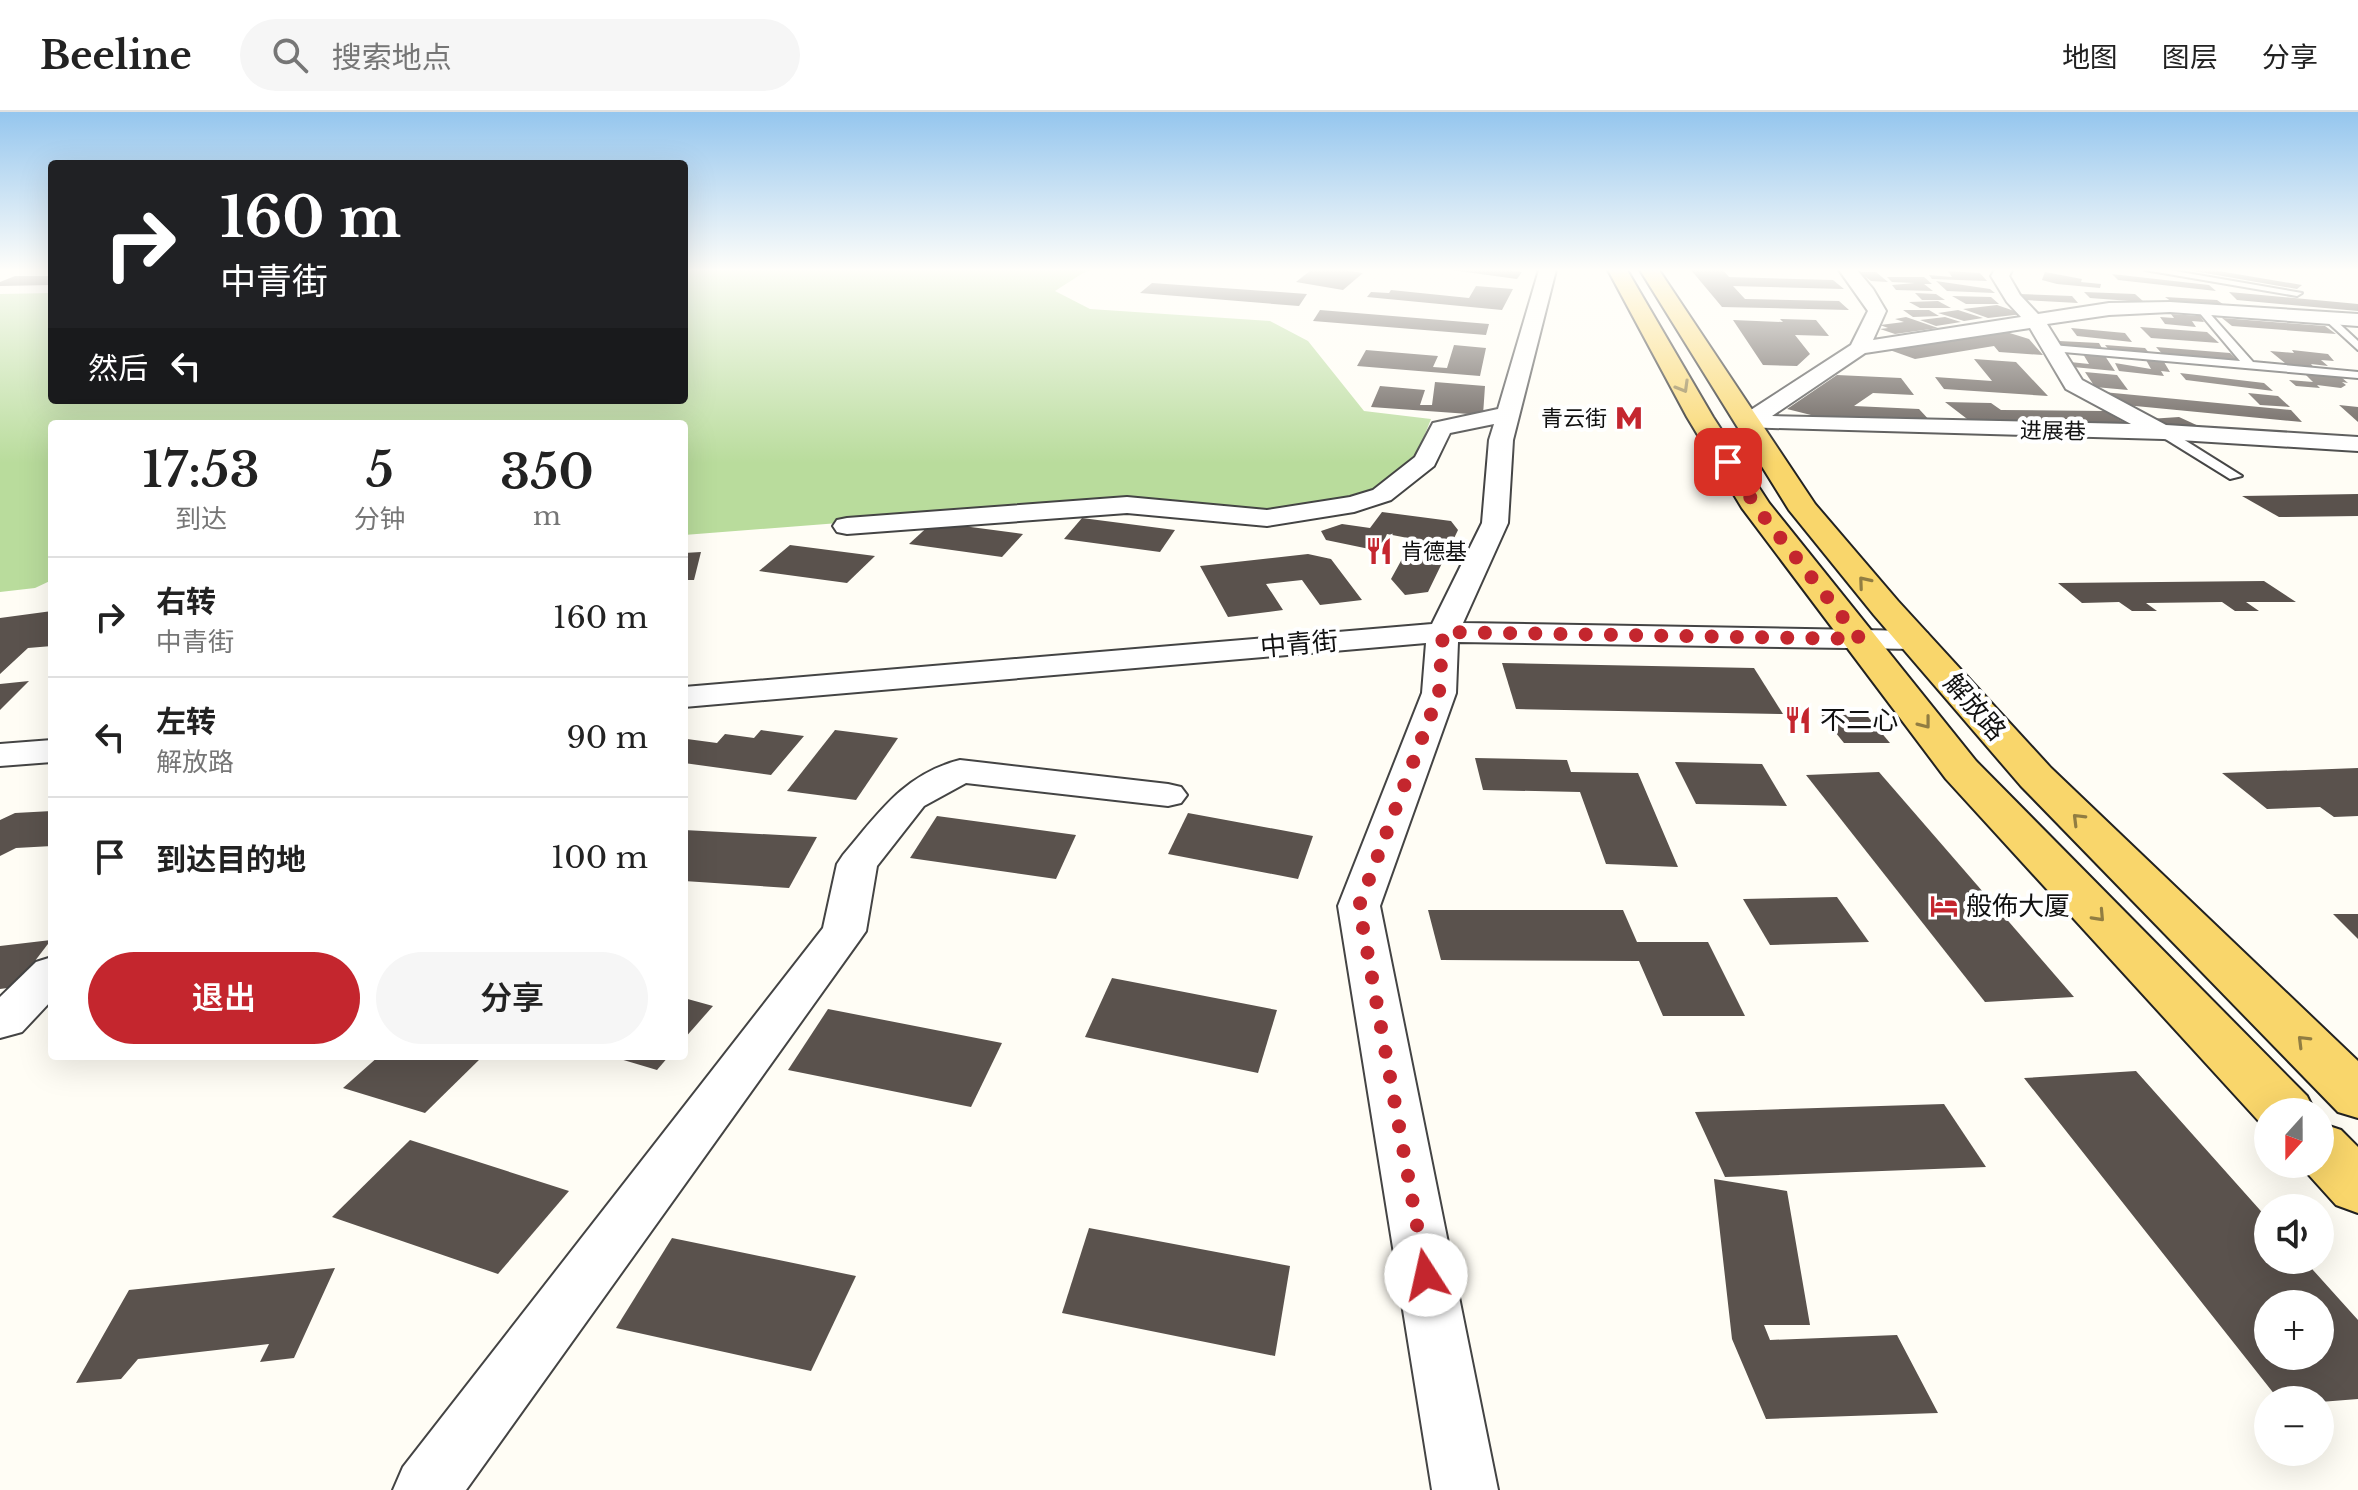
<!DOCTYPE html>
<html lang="zh">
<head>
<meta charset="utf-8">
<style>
  body { margin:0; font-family:"Libre Baskerville","Noto Sans SC",serif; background:#f6f6f6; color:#222; height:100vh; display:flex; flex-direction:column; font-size:30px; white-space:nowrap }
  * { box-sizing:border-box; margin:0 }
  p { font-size:26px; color:#767676 }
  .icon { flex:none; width:44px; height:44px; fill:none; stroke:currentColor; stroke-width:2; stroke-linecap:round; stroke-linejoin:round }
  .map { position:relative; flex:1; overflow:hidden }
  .panel { position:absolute; left:48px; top:308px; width:640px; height:640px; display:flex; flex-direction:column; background:#fff; border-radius:8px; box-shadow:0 8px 32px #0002 }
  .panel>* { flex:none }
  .top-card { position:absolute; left:48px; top:48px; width:640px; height:244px; border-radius:8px; box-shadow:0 8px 32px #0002; background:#202124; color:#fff; overflow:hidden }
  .needle { width:52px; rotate:201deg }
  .controls { position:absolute; left:2254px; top:986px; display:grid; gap:16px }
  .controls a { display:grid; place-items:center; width:80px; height:80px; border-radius:50%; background:#fff; box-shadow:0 8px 32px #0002; font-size:40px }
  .pin { position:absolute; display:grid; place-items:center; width:68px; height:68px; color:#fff; margin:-34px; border-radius:16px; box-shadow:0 4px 12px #0006 }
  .me { position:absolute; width:88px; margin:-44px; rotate:350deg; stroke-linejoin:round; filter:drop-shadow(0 0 6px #0008) }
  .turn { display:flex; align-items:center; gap:28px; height:168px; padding:0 40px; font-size:36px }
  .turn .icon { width:104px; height:104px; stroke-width:2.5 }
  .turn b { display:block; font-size:56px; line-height:68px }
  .then { display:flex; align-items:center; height:76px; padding:0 40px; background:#0003; gap:16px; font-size:30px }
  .eta { display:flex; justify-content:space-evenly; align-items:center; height:136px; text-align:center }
  .eta b { font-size:48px; font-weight:600; line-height:56px }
  .action { display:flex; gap:16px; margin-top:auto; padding:16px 40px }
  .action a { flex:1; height:92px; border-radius:48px; background:#c4262e; color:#fff; font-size:32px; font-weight:600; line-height:92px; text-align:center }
  .action a+a { background:#f6f6f6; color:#222 }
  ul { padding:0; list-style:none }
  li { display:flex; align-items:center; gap:24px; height:120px; padding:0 40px; border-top:2px solid #e0e0e0 }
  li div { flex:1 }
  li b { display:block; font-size:30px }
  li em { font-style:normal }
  header { display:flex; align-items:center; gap:48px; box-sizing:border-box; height:112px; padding:0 40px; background:#fff; border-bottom:2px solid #e0e0e0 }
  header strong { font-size:38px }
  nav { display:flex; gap:44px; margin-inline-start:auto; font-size:28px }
  .search { width:560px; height:72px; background:#f6f6f6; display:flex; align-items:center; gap:20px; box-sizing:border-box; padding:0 28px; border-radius:44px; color:#767676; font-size:30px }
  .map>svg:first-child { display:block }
</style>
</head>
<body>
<header>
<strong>Beeline</strong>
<div class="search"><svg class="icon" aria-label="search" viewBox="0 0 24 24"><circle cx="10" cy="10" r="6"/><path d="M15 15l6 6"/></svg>搜索地点</div>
<nav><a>地图</a><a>图层</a><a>分享</a></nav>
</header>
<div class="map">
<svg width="2358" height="1378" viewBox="0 0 2358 1378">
  <rect width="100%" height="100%" fill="#fffdf5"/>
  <polygon fill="#b9dc9c" points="684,158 1093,158 1083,161 1055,179 1090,197 1270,209 1308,229 1364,299 1431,307 1418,340 1366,386 1254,399 1145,387 684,423 684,312 52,312 52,468 35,476 0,480 0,182 52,181 52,288 684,288"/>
  <g fill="#5a524d" fill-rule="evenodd">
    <polygon points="1311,158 1343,158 1363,161 1343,178 1296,170"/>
    <polygon points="1451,158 1505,158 1522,160 1517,167"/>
    <polygon points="1691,158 1723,158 1729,165 1833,168 1844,177 1733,174 1745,187 1839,189 1849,198 1722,195"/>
    <polygon points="2188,158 2213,158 2302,173 2297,177"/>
    <polygon points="1948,159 1980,161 1987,169 1932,167 1929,163 1952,165"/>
    <polygon points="1859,160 1876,160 1888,170 1871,169"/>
    <polygon points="2045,160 2082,167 2081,170 2101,172 2100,176 2057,172 2042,168"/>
    <polygon points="2112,162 2209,173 2216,179 2118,168"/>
    <polygon points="15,164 52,164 52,173 0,174 0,170"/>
    <polygon points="1887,165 1924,165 1932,172 1924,172 1933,179 1896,178 1892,173 1915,171 1892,170"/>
    <polygon points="1936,169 1990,177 1995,181 1947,179"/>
    <polygon points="1152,171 1307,182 1299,194 1140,181"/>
    <polygon points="1476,174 1513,177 1502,198 1367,185 1371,180 1389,181 1391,178 1469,186"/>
    <polygon points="2084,180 2135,182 2144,190 2090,186"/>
    <polygon points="2229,180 2358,192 2358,199 2237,188"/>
    <polygon points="1915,181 1936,182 1945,188 1922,188"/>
    <polygon points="2020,182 2072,184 2078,191 2025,188"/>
    <polygon points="1952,184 1991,185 1999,192 1966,192"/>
    <polygon points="2165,185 2217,188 2227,195 2175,192"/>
    <polygon points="1938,189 1951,196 1920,196 1909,190"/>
    <polygon points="1997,193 2023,202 1988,206 1963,197"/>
    <polygon points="1320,198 1489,212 1486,223 1313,209"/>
    <polygon points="1903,198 1929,198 1939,204 1913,205"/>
    <polygon points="1958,198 1983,206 1964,209 1938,201"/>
    <polygon points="2171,202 2200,204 2204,210 2192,209 2196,215 2165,212 2160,205 2174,206"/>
    <polygon points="1906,205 1938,216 1895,222 1880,217 1888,216 1880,213 1904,210 1895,207"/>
    <polygon points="1945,205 1961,210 1936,214 1920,208"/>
    <polygon points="2222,206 2325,214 2336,222 2232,214"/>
    <polygon points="1780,207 1816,208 1829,224 1795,223 1810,242 1797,254 1763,253 1733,208 1783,210"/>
    <polygon points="2140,215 2207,220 2219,231 2151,226"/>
    <polygon points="2071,216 2125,221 2132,230 2077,224"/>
    <polygon points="2000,218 2029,227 2043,243 1999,240 1994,234 1915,247 1884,236"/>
    <polygon points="2059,229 2099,231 2103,238 2063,236"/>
    <polygon points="1454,233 1486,236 1480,264 1357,254 1366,238 1438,244 1433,255 1447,256"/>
    <polygon points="2105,233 2145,236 2151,243 2110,239"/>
    <polygon points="2156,235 2230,241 2242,252 2166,246"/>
    <polygon points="2292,238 2328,242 2334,249 2321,248 2328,254 2311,252 2316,258 2291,256 2270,239 2294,241"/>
    <polygon points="2083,242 2105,244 2115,259 2073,255 2070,250 2089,252"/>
    <polygon points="1974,247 2016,250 2048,284 1944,277 1935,265 1992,269"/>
    <polygon points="2146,248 2164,250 2170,260 2161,259 2164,264 2119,259 2115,251 2151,257"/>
    <polygon points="2085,260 2117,263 2128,278 2095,275"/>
    <polygon points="2180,261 2264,271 2273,279 2186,268"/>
    <polygon points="2304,261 2341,265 2348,271 2342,270 2346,273 2341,276 2317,273 2320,276 2296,274 2289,268 2313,270"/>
    <polygon points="1837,263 1901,266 1914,283 1873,281 1854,294 1919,297 1932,311 1827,307 1787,297"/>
    <polygon points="1435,270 1485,274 1483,303 1371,295 1380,274 1425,278 1420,293 1432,293"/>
    <polygon points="2103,280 2291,298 2302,310 2125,293"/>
    <polygon points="2248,281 2278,284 2290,295 2260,293"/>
    <polygon points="1945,290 1991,291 2001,298 2105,299 2130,314 1975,313"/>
    <polygon points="2339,293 2358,295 2358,310"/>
    <polygon points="2179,305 2203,316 2172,318 2149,307"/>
    <polygon points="2358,382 2358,404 2279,405 2242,384"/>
    <polygon points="1382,400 1451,409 1458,418 1428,480 1405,483 1391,467 1413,427 1387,422 1379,439 1326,428 1321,419 1342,412 1370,416"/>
    <polygon points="1082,406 1175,418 1160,440 1064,427"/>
    <polygon points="933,410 1023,422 1002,445 909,432"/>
    <polygon points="790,433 875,444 847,471 759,459"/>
    <polygon points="701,440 694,468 684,468 684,441"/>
    <polygon points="1308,442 1331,447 1362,488 1320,493 1302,468 1266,472 1283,498 1228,505 1200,454"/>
    <polygon points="2264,469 2296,490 2246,490 2259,499 2235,499 2222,490 2146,491 2157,499 2132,499 2119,490 2082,491 2058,471"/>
    <polygon points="52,499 52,534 28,536 0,562 0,506"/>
    <polygon points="1502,551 1754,556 1783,602 1516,597"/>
    <polygon points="29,569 0,598 0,572"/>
    <polygon points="1819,600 1864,600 1890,631 1844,631"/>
    <polygon points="761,618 804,624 771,663 684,651 687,627 717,631 725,622 754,626"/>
    <polygon points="835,618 898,626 856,688 787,679"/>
    <polygon points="1475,646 1567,648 1571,660 1638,661 1678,755 1606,752 1580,680 1483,678"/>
    <polygon points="1675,650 1762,652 1787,694 1696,692"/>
    <polygon points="2358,656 2358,704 2334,705 2320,695 2267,697 2222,661"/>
    <polygon points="1879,660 2074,885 1985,890 1806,663"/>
    <polygon points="52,699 52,734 16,736 0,744 0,708 15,701"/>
    <polygon points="1188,701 1313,724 1298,767 1168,742"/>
    <polygon points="937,704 1076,723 1056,767 910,746"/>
    <polygon points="684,718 817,725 789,776 684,769"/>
    <polygon points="1837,785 1869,830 1770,833 1743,787"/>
    <polygon points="1428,798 1623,798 1637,830 1708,830 1745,904 1663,904 1639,849 1441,848"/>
    <polygon points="2333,802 2358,802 2358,827"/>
    <polygon points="51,828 15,875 0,877 0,834"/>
    <polygon points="1112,866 1277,898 1258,961 1085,925"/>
    <polygon points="684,886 713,894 684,927"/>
    <polygon points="828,897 1002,931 971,995 788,958"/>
    <polygon points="379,944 483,944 425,1001 343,976"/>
    <polygon points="610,944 669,944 657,958"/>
    <path d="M2136,959L2268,1107V1148H2304L2358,1208V1287L2320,1290L2279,1288L2024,966ZM2268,1192H2320V1244H2268Z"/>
    <polygon points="1944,992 1986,1055 1725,1065 1695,1000"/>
    <polygon points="410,1028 569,1079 498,1162 332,1105"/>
    <polygon points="1714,1067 1787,1079 1810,1213 1764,1213 1770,1228 1897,1223 1938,1301 1766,1307 1732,1227"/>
    <polygon points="1089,1116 1290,1154 1275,1244 1062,1201"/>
    <polygon points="672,1126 856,1164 811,1259 616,1216"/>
    <polygon points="335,1156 294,1246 260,1250 269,1232 138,1247 121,1267 76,1271 129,1178"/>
  </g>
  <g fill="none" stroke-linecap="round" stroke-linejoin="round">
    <g stroke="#444" stroke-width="4">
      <g id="service">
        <polygon points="2145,158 2169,158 2302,181 2297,184"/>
        <polygon points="2198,195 2204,195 2253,250 2358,260 2358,266 2052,239 2047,236 2052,233 2240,249 2198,199"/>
        <polygon points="2324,203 2330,203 2358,229 2358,238 2324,207"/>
        <polygon points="2159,317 2167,317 2242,364 2230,367 2159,323"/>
      </g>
    </g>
    <g stroke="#444" stroke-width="4">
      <g id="minor">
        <polygon points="1539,158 1556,158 1513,328 1508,411 1463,511 1916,519 1927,521 1932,528 1927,535 1916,537 1458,530 1456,581 1380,794 1498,1378 1432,1378 1338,794 1422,581 1426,531 684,595 684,575 1432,512 1482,411 1489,328 1494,312 1450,321 1434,354 1391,388 1354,400 1267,414 1127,401 847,422 837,420 833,414 837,408 847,406 1127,385 1267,398 1350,385 1373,378 1415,345 1433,311 1498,297"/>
        <path d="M1839,158H1857L1873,177L1886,199L1873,228L2021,205L2007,190L1991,164L1995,158H2012L2009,164L2020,183L2038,202L2109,191L2170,190L2358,202V214L2170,200L2109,203L2047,212L2082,268L2166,313L2358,325V339L2163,327L1740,315L1737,310L1740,305L1851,233L1868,199ZM2030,216L2066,277L2131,312L1772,304L1865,241Z"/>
        <polygon points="52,628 52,650 0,654 0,632"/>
        <path d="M960,648L1168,672L1181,675L1187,683L1181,691L1168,694L966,671L924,694L877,754L866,819L859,829L466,1378H393L403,1355L823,816L837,752L843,743C878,702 904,662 960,648Z"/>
        <polygon points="52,845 52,888 22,920 0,926 0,885 36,850"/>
      </g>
    </g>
    <g stroke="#222" stroke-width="4">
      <g id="primary">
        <polygon points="1608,158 1627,158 1713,305 1769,391 1976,649 2307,984 2315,1000 2268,1000 2268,1017 2265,1016 1946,667 1742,396 1687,305"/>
        <polygon points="1640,158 1659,158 1815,392 1898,489 2051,656 2358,949 2358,1006 2338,1000 2021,674 1874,503 1789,398"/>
        <polygon points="2320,1011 2341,1018 2358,1035 2358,1101 2336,1093 2299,1052 2320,1052"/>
      </g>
    </g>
    <use href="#service" fill="#fff" fill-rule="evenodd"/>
    <use href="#minor" fill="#fff" fill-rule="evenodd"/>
    <use href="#primary" fill="#f9d66b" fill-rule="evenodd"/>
  </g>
  <defs><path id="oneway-chevron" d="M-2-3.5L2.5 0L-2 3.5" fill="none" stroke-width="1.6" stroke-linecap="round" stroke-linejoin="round" transform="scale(2)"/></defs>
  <g stroke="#917d42">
    <use href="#oneway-chevron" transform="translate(1683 275) rotate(60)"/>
    <use href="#oneway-chevron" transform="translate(1864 470) rotate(-130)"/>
    <use href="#oneway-chevron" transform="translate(1925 611) rotate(52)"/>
    <use href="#oneway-chevron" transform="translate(2078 707) rotate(-135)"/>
    <use href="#oneway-chevron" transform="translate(2099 804) rotate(47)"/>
    <use href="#oneway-chevron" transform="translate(2303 929) rotate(-135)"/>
  </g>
  <linearGradient id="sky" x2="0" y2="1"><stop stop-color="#95c6ee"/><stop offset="0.45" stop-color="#fffefa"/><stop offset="1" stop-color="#fffefa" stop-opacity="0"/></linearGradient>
  <rect width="2358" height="351" fill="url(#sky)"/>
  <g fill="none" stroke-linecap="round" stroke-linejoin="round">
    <polyline stroke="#c4262e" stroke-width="14" stroke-dasharray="0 25.2" points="1426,1163 1359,794 1439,581 1443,520 1860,527 1757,396 1728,350"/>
  </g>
  <defs>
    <g id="metro-bare" transform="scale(2.16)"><path d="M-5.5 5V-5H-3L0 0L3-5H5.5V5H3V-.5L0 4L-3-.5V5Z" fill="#c4262e" stroke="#fff" stroke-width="2.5" paint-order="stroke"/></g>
    <g id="restaurant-bare" transform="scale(2.16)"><path d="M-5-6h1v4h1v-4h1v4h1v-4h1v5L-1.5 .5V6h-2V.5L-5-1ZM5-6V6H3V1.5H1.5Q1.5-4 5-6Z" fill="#c4262e" stroke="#fff" stroke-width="2.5" paint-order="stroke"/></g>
    <g id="hotel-bare" transform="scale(2.16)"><path d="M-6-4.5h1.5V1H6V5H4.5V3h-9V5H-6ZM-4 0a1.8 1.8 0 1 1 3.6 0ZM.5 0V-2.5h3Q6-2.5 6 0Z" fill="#c4262e" stroke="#fff" stroke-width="2.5" paint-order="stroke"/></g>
  </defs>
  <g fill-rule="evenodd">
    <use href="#metro-bare" x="1629" y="306"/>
    <use href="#restaurant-bare" x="1379" y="439"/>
    <use href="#restaurant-bare" x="1798" y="608"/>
    <use href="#hotel-bare" x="1944" y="794"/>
  </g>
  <g text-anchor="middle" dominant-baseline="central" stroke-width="8" stroke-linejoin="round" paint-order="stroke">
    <g font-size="22" fill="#111" stroke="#fff" text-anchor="end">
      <text x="1607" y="306">青云街</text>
      <text x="1401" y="439" text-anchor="start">肯德基</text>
    </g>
    <g font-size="22" fill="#111" stroke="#fff">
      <text transform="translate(2053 319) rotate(1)">进展巷</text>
    </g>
    <g font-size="26" fill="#111" stroke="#fff">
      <text transform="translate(1299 532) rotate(-5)">中青街</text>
      <text transform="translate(1975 595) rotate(49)">解放路</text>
    </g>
    <g font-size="26" fill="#111" stroke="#fff" text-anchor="start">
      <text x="1820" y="608">不二心</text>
      <text x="1966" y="794">般佈大厦</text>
    </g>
  </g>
</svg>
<div class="controls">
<a><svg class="needle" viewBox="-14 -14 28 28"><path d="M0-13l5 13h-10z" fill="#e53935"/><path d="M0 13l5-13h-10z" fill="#767676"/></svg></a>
<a><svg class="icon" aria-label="sound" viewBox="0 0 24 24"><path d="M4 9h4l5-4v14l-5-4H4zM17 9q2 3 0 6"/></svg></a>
<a>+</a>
<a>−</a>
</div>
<div class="pin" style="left:1728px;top:350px;background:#d93025"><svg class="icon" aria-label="arrive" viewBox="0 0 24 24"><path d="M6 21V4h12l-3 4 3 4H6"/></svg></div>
<svg class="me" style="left:1426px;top:1163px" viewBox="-20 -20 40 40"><circle r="19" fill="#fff"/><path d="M0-13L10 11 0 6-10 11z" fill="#c4262e"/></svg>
<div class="top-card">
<div class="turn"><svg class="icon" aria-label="right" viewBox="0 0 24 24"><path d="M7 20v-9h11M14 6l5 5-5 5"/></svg><div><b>160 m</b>中青街</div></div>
<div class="then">然后<svg class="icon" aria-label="left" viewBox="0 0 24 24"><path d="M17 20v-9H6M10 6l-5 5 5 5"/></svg></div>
</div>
<section class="panel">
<div class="eta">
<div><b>17:53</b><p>到达</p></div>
<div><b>5</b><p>分钟</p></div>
<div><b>350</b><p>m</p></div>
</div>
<ul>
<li><svg class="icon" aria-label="right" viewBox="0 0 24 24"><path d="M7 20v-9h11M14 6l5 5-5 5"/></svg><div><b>右转</b><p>中青街</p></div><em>160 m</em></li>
<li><svg class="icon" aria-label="left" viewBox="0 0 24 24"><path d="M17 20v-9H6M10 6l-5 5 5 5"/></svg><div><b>左转</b><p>解放路</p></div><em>90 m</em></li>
<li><svg class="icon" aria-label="arrive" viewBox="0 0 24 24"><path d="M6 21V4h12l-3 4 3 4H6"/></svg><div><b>到达目的地</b></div><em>100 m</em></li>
</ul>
<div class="action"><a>退出</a><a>分享</a></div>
</section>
</div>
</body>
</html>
